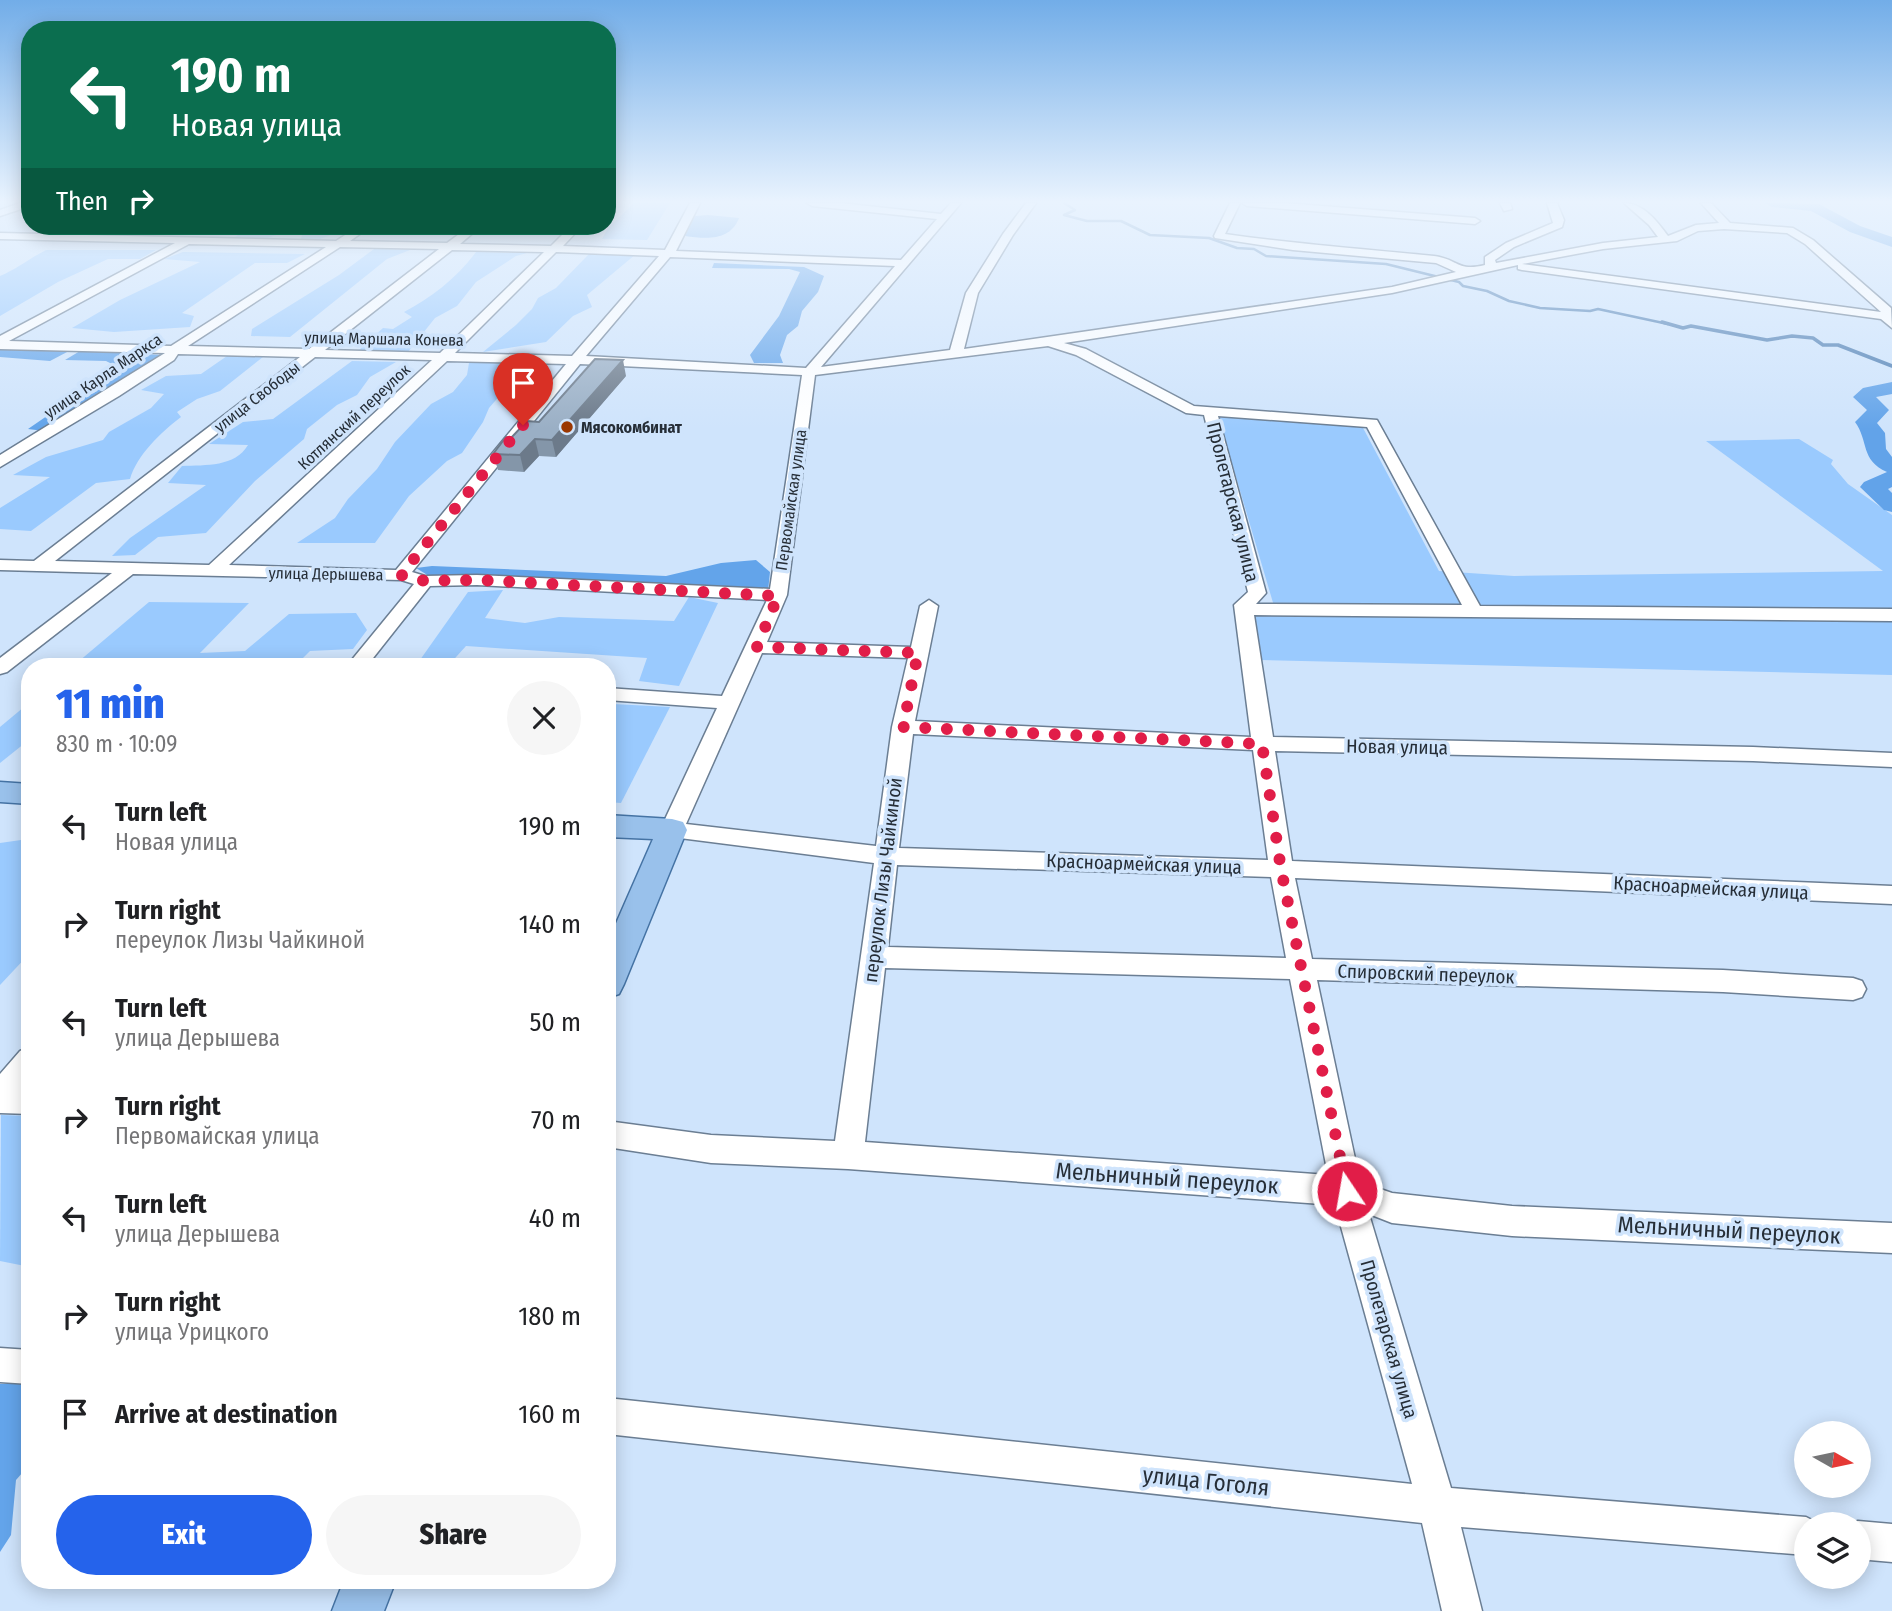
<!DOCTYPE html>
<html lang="en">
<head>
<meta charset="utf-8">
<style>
  body { margin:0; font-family:"Fira Sans Condensed",sans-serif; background:#f6f6f6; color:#202124; height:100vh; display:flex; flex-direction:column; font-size:26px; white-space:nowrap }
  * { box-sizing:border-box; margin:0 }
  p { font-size:23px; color:#757577 }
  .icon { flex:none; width:38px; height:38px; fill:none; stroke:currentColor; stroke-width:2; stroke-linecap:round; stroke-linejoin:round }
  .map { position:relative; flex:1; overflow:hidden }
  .sheet { position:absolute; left:21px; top:658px; width:595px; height:931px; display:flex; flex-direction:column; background:#fff; border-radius:28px; box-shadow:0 4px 18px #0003 }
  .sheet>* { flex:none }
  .top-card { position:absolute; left:21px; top:21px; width:595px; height:214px; border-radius:28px; box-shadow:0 4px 18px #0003; background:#0b6e4f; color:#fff; overflow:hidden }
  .needle { width:46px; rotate:99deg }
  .tools { position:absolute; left:1794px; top:1421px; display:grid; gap:14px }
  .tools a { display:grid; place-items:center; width:77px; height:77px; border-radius:50%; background:#fff; box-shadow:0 4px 18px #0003; font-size:35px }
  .pin { position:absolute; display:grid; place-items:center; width:60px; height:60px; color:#fff; margin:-72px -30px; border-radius:50% 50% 50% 0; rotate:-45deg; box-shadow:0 0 7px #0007 }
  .pin .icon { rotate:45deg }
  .me { position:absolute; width:77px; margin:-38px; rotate:348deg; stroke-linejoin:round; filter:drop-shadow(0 0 5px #0008) }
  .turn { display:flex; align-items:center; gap:24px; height:147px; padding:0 35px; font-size:32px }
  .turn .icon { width:91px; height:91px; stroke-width:2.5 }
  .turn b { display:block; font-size:49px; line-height:60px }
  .then { display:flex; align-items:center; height:66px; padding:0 35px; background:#0003; gap:14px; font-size:26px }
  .round { display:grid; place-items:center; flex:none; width:74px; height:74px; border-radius:37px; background:#f6f6f6 }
  .head { display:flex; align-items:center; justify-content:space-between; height:119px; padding:0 35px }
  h1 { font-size:42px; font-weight:800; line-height:52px; color:#2563eb }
  .button { display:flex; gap:14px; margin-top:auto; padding:14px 35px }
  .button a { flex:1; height:80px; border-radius:42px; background:#2563eb; color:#fff; font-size:28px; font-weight:800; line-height:80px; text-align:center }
  .button a+a { background:#f6f6f6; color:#202124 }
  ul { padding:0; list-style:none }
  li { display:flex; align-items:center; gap:21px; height:98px; padding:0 35px }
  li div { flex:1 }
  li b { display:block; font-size:26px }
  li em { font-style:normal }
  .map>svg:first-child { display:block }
</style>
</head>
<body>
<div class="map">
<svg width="1892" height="1611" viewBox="0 0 1892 1611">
  <rect width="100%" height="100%" fill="#cfe4fc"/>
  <g fill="#9acafe">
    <polygon points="634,203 670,203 647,240 602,239 608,228"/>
    <polygon points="251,226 332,226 339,232 320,239 301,239 303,231 291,230 265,239 235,237"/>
    <polygon points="374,249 410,250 387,259 290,337 251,336 252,329 339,275"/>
    <path d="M46,250H156L140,259H108L58,282L0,316V276C17,269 30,258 46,250Z"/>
    <polygon points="183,252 305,254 287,263 255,263 182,313 194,316 190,327 114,332 72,328 120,300 200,262 164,259"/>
    <path d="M476,252L527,253L516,256L476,282L457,306L435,318L408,352L359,350L383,328L393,329L412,317L404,312C431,298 458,277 476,252Z"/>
    <polygon points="589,254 636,254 587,295 592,307 573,316 546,342 483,352 516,325 532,309 538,298 556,288"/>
    <path d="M227,356L263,357L220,391L197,399L177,412L181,417C161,432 137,455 130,479L96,483L31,531L0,529V508L50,477L13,475L46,457L103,440L109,432L151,408L164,394L141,390L166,376L201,374Z"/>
    <path d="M352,361L396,362L370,377L357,395L337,405L307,429L304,439L255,481L206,533L158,537L135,555L112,556L130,538L206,485L168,483L182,466C206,465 235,467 248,445L209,444L243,422L273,419Z"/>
    <polygon points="469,363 528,363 489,408 483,422 462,453 447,461 409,496 375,543 297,543 335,518 348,499 377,469 395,442 431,404 453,392 467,375"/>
    <polygon points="1218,416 1362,426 1439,571 1514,576 1883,571 1706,441 1799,439 1833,460 1831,464 1848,484 1892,515 1892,675 1261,660 1252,607 1274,606"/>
    <polygon points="503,590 485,618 525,623 559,617 674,621 689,597 718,603 679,686 639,681 647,658 466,646 447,667 415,667 468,592"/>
    <polygon points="149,602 249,603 200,653 245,651 289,614 356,613 367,630 353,649 310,651 294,667 72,667"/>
    <polygon points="30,702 30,739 0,763 0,727"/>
    <polygon points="613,704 670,707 621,803 607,802 607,716"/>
    <polygon points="30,833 30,953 0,985 0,843 21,840"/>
    <polygon points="1,1115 30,1116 30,1267 0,1261"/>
  </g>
  <g fill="#63a4ea">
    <path d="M708,215L739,218C730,241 707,239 685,236L695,216Z"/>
    <polygon points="714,263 804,267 824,276 818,292 802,311 798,326 787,335 780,355 783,363 754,363 750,355 779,316 800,272 789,269 712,268"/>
    <polygon points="0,349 69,351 50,361 0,357"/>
    <polygon points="80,351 163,355 44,431 28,429 118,367 106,361 65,360"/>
    <polygon points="756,560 770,572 768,591 429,576 416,568 432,566 666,576 721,563"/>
    <polygon points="0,1384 30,1384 30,1464 16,1480 11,1535 0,1552"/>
  </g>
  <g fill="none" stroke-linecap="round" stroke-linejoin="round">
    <polyline stroke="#5080b4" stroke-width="2.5" points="1064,203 1075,210 1064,215 1087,221 1121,221 1150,235 1209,238 1237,248 1254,249 1266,256 1386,264 1459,282 1463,286 1487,291 1509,301 1540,308 1590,311 1598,309 1668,324"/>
    <polyline stroke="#5080b4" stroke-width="3.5" points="1662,322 1683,328 1691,326 1767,340 1792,336 1813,338 1823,345 1838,345 1892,366"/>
    <g fill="#62a3e9" fill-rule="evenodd">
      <polygon points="1765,203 1819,204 1860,226 1892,237 1892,247 1850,232 1811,211 1772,207"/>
      <path d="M1892,382V394L1876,397L1889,410L1877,423L1885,433L1886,449L1892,457V487L1888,489L1892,493V512L1884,510L1860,487L1864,482L1887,472C1860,460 1869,441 1855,422L1867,410L1853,397L1863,388Z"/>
    </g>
    <g stroke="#6b7e93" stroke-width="3">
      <g id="minor">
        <polygon points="20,203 30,203 30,206 0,216 0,210"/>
        <path d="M690,203H700L676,251L901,260L937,219L812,206L807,203H840L941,214L951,203H961L821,367L950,350L966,293L1003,234L1026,203H1036L1013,235L978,293L964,349L1392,287L1456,272L1436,263L1293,250L1215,238L1214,236L1230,203H1240L1225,234C1295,244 1364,249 1434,256C1458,259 1457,272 1485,265V257L1506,243L1553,223L1547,203H1557L1564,220L1562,227L1514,247L1495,260L1496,263L1603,243L1658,237L1649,225L1624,203C1643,203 1657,221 1668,236L1696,225L1719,223L1701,203H1711L1730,223L1793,228L1813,240L1891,308L1892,328L1881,319L1522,270L1518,269V265L1392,293L1064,343L1086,349L1194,406L1377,420L1480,606L1892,609V621L1254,615L1273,737L1753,747L1892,753V767L1753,761L1275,751L1292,861L1892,886V904L1295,878L1312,959L1723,970L1853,978L1862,981L1866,989L1862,997L1853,1000L1723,992L1317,980L1360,1182L1392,1193L1512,1206L1892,1223V1253L1512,1236L1392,1223L1369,1214L1451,1488L1806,1517L1820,1524H1806V1555L1461,1527L1482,1611H1442L1422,1523L607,1434V1398L1412,1484L1335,1205L848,1169L711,1163L607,1147V1121L711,1135L835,1141L874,863L664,836L660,830L717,708L607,700V688L722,696L767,600L477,585L430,586L366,667H346L414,584L401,580L133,574L7,672L0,674V658L112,573L0,570V560L34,561L300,357L178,354L174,360L119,396L0,467V455L165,353L0,349V336L175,243L0,239V233L336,241L359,226H371L350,241L447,243L470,226H481L460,244L551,246L571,226H582L563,246L665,250ZM1724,229L1787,233L1805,244L1881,312L1522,264L1603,249L1677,241L1698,231ZM189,244L326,247L171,346L9,341ZM340,247L439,249L309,349L188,346ZM452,250L544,252L440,353L325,350ZM556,252L659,256L572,356L455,353ZM670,257L895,266L806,368L586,356ZM1048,346L1076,355L1186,413L1204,415L1248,592L1234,605L1251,737L915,721L938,606L929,600L920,606L911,647L767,642L787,595L815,375ZM315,357L432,360L209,565L55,561ZM447,361L566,364L396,570L229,565ZM580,364L802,375L770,589L477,575L425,576L412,572ZM1218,416L1367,427L1462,605L1256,604L1266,593ZM762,653L908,658L892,727L876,846L686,824ZM913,734L1253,750L1268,860L899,848ZM897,865L1271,877L1286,958L888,947ZM885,968L1290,979L1328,1175L865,1142Z"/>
        <polygon points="1242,203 1284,203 1475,218 1480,221 1475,224 1247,206"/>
        <polygon points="1500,203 1510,203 1512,209 1504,211"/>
        <polygon points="30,1047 30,1080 23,1088 30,1088 30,1114 0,1113 0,1074 20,1051"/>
        <polygon points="0,1348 30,1350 30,1384 0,1382"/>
        <polygon points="1858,1521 1892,1524 1892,1562 1858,1559 1858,1524 1849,1524"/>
      </g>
    </g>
    <g stroke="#4573a4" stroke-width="3">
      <g id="major">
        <polygon points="0,782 30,784 30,804 0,802"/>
        <polygon points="607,815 672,819 683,822 687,830 624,984 619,994 607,998 607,944 653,839 607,837"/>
        <polygon points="344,1580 396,1580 384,1611 332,1611"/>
      </g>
    </g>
    <use href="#minor" fill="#fff" fill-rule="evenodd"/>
    <use href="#major" fill="#99c1eb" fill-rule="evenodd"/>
  </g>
  <polygon fill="#8496a9" points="626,376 556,457 539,456 524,472 498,470 493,454 539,422"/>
  <g fill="#6c7a8a">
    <polygon points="623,360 626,376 556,457 552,440"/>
    <polygon points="535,439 539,456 524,472 520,455"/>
  </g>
  <polygon fill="#9aafc5" stroke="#6c7a8a" stroke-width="2" points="595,359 623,360 552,440 535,439 520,455 493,454 506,437 511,438 527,421 539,422"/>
  <linearGradient id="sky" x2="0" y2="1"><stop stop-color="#72ade8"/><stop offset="0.47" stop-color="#e9f3fe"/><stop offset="1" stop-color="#e9f3fe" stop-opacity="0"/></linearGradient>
  <rect width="1892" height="429" fill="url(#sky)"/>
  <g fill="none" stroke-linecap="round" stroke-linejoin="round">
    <polyline stroke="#e11d48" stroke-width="12" stroke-dasharray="0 21.6" points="523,425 401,575 425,581 477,580 778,596 757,647 918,653 903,727 1262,744 1281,869 1347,1191"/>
  </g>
  <circle fill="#9b3701" stroke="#cfe4fc" stroke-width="2.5" cx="567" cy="427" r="7"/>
  <g text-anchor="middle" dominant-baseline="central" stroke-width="7" stroke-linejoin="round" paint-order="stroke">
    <g font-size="16" fill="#262e37" stroke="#cfe4fc">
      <text transform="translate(384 339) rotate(1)">улица Маршала Конева</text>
      <text transform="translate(103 376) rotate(-34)">улица Карла Маркса</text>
      <text transform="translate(257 397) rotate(-38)">улица Свободы</text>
      <text transform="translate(354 417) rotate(-43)">Котлянский переулок</text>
      <text transform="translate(791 500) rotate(-82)">Первомайская улица</text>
      <text transform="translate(326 574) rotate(1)">улица Дерышева</text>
    </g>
    <g font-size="16" font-weight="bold" fill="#262e37" stroke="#cfe4fc" text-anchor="start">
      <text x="581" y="427">Мясокомбинат</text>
    </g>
    <g font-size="19" fill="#262e37" stroke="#cfe4fc">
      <text transform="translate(1233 502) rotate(76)">Пролетарская улица</text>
      <text transform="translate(1397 747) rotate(1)">Новая улица</text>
      <text transform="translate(1144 864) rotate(2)">Красноармейская улица</text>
      <text transform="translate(883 880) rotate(-83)">переулок Лизы Чайкиной</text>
      <text transform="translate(1711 888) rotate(3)">Красноармейская улица</text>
      <text transform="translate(1426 974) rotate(2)">Спировский переулок</text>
      <text transform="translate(1389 1339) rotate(74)">Пролетарская улица</text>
    </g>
    <g font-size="23" fill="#262e37" stroke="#cfe4fc">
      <text transform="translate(1167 1178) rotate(4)">Мельничный переулок</text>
      <text transform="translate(1729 1230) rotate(3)">Мельничный переулок</text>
      <text transform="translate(1206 1481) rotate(6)">улица Гоголя</text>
    </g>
  </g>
</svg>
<div class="tools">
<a><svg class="needle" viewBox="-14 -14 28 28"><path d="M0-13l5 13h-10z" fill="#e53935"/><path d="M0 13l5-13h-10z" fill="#757577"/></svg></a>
<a><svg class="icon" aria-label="layers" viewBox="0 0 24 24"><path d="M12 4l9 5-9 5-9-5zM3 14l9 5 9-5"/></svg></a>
</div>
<div class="pin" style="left:523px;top:425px;background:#d93025"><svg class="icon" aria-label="arrive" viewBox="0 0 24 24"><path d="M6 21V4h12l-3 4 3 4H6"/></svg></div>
<svg class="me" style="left:1347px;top:1191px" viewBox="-20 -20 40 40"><circle r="17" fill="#e11d48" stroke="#fff" stroke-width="3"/><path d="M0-11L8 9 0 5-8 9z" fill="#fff"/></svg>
<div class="top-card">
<div class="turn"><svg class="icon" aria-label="left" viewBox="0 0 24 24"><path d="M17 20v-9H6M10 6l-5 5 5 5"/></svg><div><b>190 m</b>Новая улица</div></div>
<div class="then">Then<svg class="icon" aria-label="right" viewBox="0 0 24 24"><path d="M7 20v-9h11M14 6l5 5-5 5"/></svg></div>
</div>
<section class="sheet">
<div class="head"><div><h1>11 min</h1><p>830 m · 10:09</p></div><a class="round"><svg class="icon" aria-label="close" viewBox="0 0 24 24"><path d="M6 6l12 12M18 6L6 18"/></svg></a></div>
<ul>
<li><svg class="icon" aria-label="left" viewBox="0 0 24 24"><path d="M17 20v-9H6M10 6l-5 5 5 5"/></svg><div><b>Turn left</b><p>Новая улица</p></div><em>190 m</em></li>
<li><svg class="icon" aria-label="right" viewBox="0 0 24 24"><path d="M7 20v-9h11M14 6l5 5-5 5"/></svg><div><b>Turn right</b><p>переулок Лизы Чайкиной</p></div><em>140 m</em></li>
<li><svg class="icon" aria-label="left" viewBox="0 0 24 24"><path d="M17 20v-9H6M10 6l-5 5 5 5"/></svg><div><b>Turn left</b><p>улица Дерышева</p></div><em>50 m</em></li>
<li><svg class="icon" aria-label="right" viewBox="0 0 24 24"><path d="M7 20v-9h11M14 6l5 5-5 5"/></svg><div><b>Turn right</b><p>Первомайская улица</p></div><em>70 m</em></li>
<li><svg class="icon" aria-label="left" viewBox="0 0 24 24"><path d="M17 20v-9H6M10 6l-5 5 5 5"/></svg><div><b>Turn left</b><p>улица Дерышева</p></div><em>40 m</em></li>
<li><svg class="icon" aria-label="right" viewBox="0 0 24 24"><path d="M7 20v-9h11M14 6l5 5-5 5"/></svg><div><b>Turn right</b><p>улица Урицкого</p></div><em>180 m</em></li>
<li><svg class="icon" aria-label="arrive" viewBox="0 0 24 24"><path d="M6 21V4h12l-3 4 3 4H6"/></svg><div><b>Arrive at destination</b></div><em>160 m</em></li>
</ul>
<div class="button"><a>Exit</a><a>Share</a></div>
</section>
</div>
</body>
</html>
